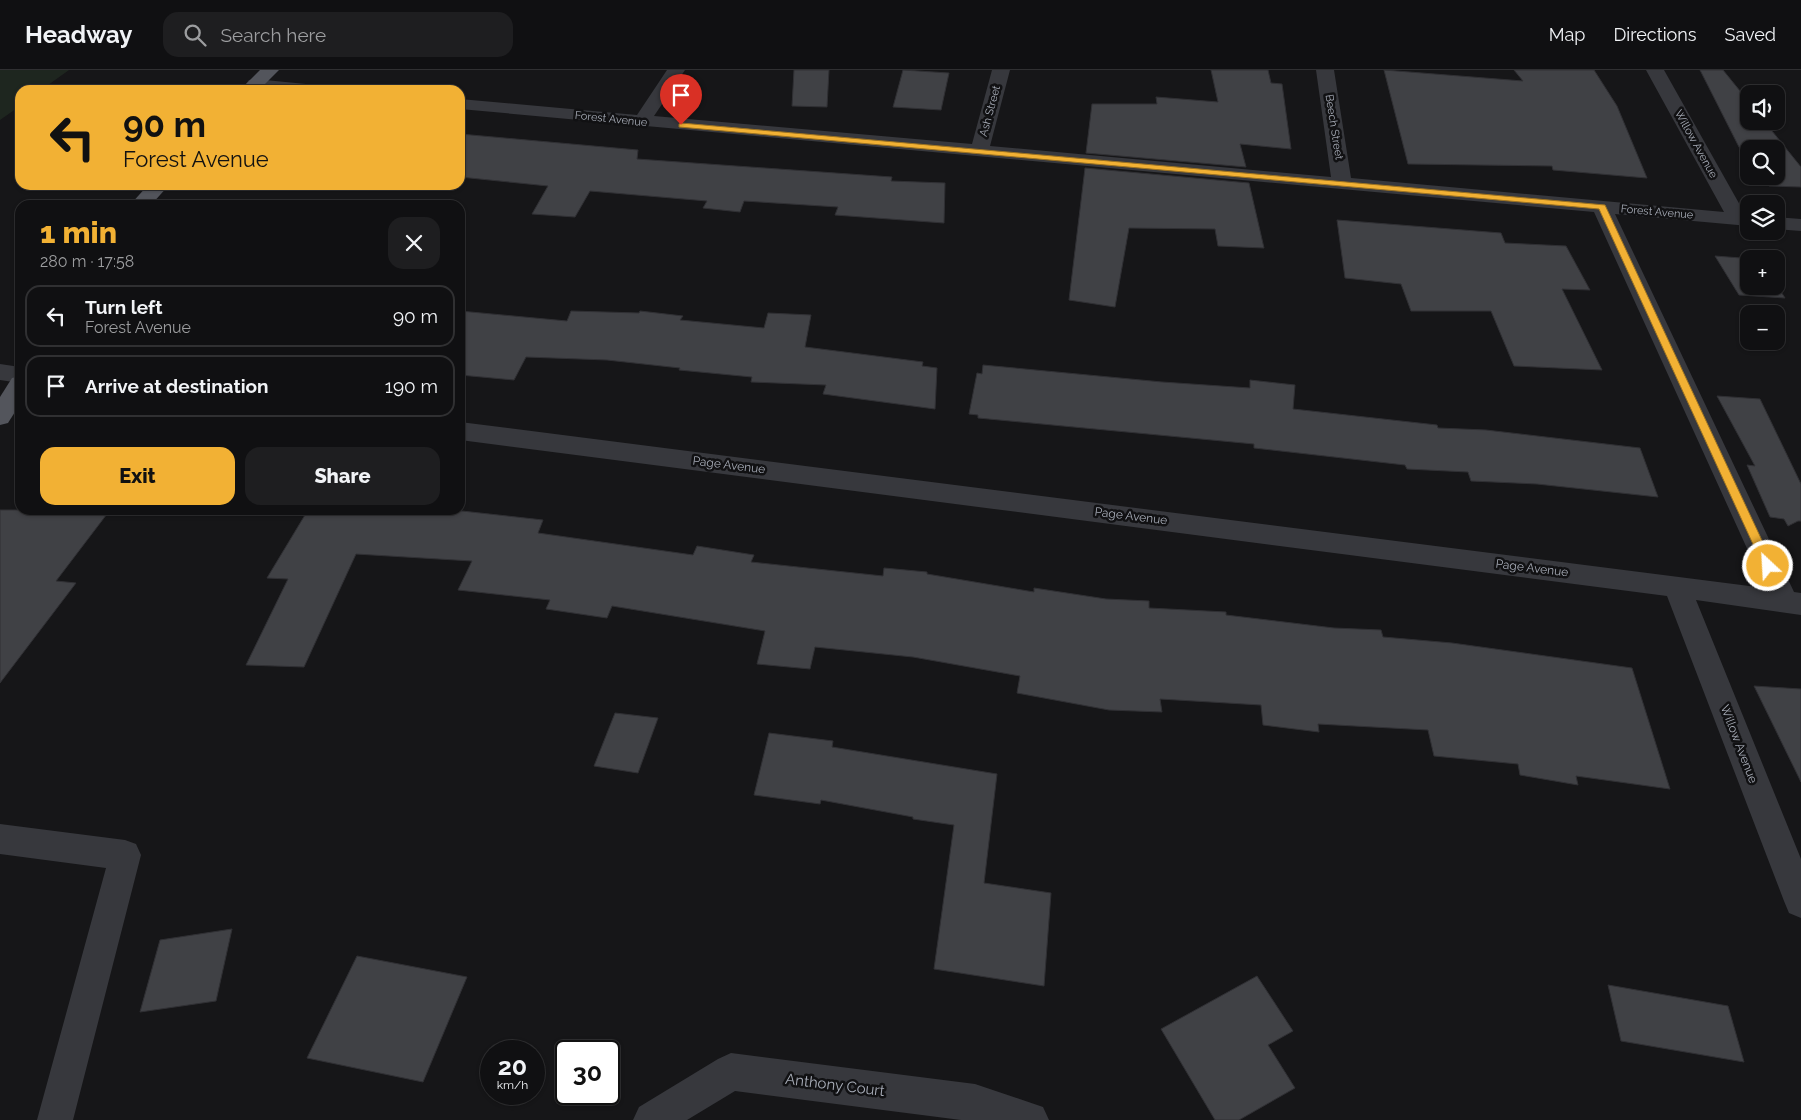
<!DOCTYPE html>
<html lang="en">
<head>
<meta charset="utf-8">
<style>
  body { margin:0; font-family:Raleway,sans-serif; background:#1e1e20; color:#f1f3f6; height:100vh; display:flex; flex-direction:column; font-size:19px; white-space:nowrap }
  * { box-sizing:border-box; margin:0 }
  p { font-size:16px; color:#9c9d9f }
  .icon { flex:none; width:28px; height:28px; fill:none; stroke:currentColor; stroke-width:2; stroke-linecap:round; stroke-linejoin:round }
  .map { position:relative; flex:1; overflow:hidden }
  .details { position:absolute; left:15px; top:130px; width:450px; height:315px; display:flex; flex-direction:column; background:#101012; border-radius:15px; box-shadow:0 1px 4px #0004,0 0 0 1px #303032 }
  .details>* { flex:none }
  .hud { position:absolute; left:15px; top:15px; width:450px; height:105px; border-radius:15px; box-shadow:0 1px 4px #0004,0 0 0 1px #303032; background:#f2b134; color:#111; overflow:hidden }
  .fabs { position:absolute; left:1740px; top:15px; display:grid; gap:10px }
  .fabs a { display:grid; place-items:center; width:45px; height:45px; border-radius:10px; background:#101012; box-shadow:0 1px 4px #0004,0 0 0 1px #303032; font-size:25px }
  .speed { position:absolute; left:480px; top:970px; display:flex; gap:10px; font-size:25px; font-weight:700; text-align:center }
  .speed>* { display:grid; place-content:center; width:65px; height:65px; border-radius:50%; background:#101012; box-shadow:0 1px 4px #0004,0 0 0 1px #303032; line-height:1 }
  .speed small { font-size:12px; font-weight:400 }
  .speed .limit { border:2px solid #111; border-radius:8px; background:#fff; color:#111 }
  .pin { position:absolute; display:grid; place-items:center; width:42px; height:42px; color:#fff; margin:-51px -21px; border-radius:50% 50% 50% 0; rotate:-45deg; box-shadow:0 0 5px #0007 }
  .pin .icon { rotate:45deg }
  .me { position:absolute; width:55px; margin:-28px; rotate:335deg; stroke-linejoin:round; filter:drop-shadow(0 0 4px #0008) }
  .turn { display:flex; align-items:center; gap:18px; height:105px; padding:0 25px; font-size:22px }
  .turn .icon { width:65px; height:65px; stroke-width:2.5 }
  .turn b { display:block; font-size:35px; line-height:42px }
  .round { display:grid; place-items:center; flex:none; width:52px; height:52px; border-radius:15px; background:#1e1e20 }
  .overview { display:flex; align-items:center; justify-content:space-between; height:85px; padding:0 25px }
  h1 { font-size:30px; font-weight:800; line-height:38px; color:#f2b134 }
  .primary-button { display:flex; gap:10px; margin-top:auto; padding:10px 25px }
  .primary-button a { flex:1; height:58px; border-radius:15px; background:#f2b134; color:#111; font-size:20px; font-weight:800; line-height:58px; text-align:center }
  .primary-button a+a { background:#1e1e20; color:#f1f3f6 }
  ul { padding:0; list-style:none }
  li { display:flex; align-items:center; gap:15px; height:62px; margin:0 10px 8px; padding:0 15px; border:2px solid #303032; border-radius:15px }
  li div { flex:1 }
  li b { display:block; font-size:19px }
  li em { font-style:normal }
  header { display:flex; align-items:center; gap:30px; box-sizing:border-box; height:70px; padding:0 25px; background:#101012; border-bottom:1px solid #303032 }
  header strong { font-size:24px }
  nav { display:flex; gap:28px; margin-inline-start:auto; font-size:18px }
  .search { width:350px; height:45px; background:#1e1e20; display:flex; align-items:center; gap:12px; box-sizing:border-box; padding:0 18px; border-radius:15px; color:#9c9d9f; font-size:19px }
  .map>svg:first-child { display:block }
</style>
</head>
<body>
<header>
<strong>Headway</strong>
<div class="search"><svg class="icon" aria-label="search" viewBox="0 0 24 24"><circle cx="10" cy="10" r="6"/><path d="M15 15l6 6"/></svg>Search here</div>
<nav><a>Map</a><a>Directions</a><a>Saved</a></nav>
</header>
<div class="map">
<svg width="1801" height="1050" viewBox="0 0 1801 1050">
  <rect width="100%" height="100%" fill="#161618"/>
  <polygon fill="#1e261f" points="0,0 69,0 41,20 20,20 20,36 0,50"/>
  <g fill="#404145" stroke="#303034">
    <polygon points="794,0 829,0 827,37 792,36"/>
    <polygon points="903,0 949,3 941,40 893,37"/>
    <polygon points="1211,0 1268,0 1271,13 1282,14 1291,79 1240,74 1246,97 1086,83 1092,34 1157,34 1156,27 1218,32"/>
    <polygon points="1384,0 1523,11 1514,0 1594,0 1617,36 1647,108 1553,100 1552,96 1408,94"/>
    <polygon points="1700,0 1723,0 1749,32 1749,51 1764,51 1801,97 1801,117 1769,116 1762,106 1776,106 1776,79 1749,79 1749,90 1739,77"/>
    <polygon points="460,64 638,80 637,89 892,107 891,111 945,113 944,153 835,145 838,137 744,131 740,142 703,138 707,131 590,121 575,147 532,144 548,116 460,107"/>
    <polygon points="1085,98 1249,113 1264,178 1218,176 1215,159 1129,158 1115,237 1069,230"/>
    <polygon points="1337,150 1501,163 1505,173 1566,176 1590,220 1562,219 1602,300 1514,296 1491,241 1411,241 1401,214 1345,208"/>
    <polygon points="1715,186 1754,189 1749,189 1749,216 1776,216 1776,214 1785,228 1739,225"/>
    <polygon points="460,241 567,251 571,241 639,243 640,241 683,246 680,250 764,258 768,243 811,245 805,277 923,292 922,296 937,298 935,339 823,324 826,315 751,312 752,307 679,300 680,298 607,290 526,287 514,310 460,305"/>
    <polygon points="983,295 1162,312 1250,318 1250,310 1295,315 1293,339 1437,355 1438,358 1486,360 1640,378 1658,427 1537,414 1471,411 1468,402 1407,399 1405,395 1254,378 1254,374 978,348 978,345 969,344 977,303 982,304"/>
    <polygon points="1717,326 1760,329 1801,414 1801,451 1798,451 1788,456 1784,449 1770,447 1747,395 1755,396"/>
    <polygon points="0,440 110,440 56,511 76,513 0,613"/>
    <polygon points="308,440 453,440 543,450 538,463 693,485 697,476 754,485 751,492 883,506 884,498 927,502 927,504 1034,522 1034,518 1106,529 1149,531 1149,538 1226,542 1226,545 1334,558 1381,560 1383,567 1452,573 1632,598 1670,719 1576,706 1578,715 1520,705 1518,694 1434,686 1428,660 1318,654 1319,662 1263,655 1261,635 1160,629 1162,642 1109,640 1017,623 1020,606 913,587 815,577 810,599 757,594 765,561 612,536 607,548 546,539 550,530 458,520 472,491 356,484 304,597 246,595 288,509 267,508"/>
    <polygon points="1754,616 1801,619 1801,712"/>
    <polygon points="615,643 658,648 638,703 594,696"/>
    <polygon points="769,663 833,671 832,677 997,704 984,813 1051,823 1044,916 934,899 954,755 913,749 913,747 821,730 820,734 754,725"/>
    <polygon points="232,859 216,931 140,942 160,870"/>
    <polygon points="357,886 467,907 423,1012 307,988"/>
    <polygon points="1257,906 1293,961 1268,975 1295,1018 1239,1050 1215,1050 1161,959"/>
    <polygon points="1608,915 1728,936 1744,992 1621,971"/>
  </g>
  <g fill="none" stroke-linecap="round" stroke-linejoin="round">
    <polygon fill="#37383d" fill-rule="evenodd" points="0,754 125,770 136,774 141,785 73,1050 37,1050 106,798 0,784"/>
    <g fill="#37383d" fill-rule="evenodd">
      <polygon points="667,0 685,0 654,46 972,74 992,0 1010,0 990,76 1331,107 1316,0 1334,0 1351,108 1724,142 1646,0 1664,0 1745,144 1749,144 1749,156 1615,144 1794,522 1801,523 1801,545 1696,530 1801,789 1801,848 1789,843 1784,831 1667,526 460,370 460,352 1765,518 1594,142 646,56 641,57 634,55 460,39 460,29 637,45"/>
      <polygon points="255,9 316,15 322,16 325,20 263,20 249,18 246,14 249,10"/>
      <polygon points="1776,147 1801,149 1801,161 1776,159"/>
      <polygon points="0,294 20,297 20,313 0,310"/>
      <polygon points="731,983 975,1014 1043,1037 1049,1050 961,1050 735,1021 687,1050 633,1050 639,1037 718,989"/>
    </g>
    <g fill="#53555c" fill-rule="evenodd">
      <polygon points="260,0 279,0 259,20 240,20"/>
      <polygon points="148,115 169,115 151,135 130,135"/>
      <polygon points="20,306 20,334 8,353 0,355 0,327 12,308"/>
    </g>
  </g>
  <polygon fill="#f2b134" stroke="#9d7322" points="681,53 1605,135 1774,496 1768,500 1763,496 1599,139 679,57 679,54"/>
  <g text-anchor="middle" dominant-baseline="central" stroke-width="5" stroke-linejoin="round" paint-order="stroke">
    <g font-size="11" fill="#a8adb8" stroke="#111113">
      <text transform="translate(990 41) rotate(-75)">Ash Street</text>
      <text transform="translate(611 49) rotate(6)">Forest Avenue</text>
      <text transform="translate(1334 57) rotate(81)">Beech Street</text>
      <text transform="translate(1696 74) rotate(61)">Willow Avenue</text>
      <text transform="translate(1657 142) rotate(5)">Forest Avenue</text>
    </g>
    <g font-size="12" fill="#a8adb8" stroke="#111113">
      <text transform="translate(729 395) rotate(7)">Page Avenue</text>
      <text transform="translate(1131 446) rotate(7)">Page Avenue</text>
      <text transform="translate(1532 498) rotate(7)">Page Avenue</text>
      <text transform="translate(1739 674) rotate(69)">Willow Avenue</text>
    </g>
    <g font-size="15" fill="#a8adb8" stroke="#111113">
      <text transform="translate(835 1015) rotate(7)">Anthony Court</text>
    </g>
  </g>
</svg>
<div class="fabs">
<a><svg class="icon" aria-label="sound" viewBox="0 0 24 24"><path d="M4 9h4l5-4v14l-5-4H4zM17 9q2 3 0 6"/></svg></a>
<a><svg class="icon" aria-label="search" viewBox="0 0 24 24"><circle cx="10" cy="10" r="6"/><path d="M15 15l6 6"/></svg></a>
<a><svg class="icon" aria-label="layers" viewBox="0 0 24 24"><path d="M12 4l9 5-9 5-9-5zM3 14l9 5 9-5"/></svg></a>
<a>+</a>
<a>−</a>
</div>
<div class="speed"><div>20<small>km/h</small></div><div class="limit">30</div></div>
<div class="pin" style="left:681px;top:55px;background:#d93025"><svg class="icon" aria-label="arrive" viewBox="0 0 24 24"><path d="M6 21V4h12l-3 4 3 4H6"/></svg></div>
<svg class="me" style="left:1768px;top:496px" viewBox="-20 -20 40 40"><circle r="17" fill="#f2b134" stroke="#fff" stroke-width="3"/><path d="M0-11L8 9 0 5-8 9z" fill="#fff"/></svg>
<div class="hud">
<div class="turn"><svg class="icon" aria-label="left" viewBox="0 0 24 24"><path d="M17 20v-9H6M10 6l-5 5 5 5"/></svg><div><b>90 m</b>Forest Avenue</div></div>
</div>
<section class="details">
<div class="overview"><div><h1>1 min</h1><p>280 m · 17:58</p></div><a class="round"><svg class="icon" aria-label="close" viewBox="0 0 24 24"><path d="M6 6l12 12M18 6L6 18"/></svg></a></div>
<ul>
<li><svg class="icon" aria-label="left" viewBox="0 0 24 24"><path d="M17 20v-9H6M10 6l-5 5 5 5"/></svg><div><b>Turn left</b><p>Forest Avenue</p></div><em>90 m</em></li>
<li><svg class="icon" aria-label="arrive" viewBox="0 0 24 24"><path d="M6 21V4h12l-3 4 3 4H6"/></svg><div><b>Arrive at destination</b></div><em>190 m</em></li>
</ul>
<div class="primary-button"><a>Exit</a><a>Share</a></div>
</section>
</div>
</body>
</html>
